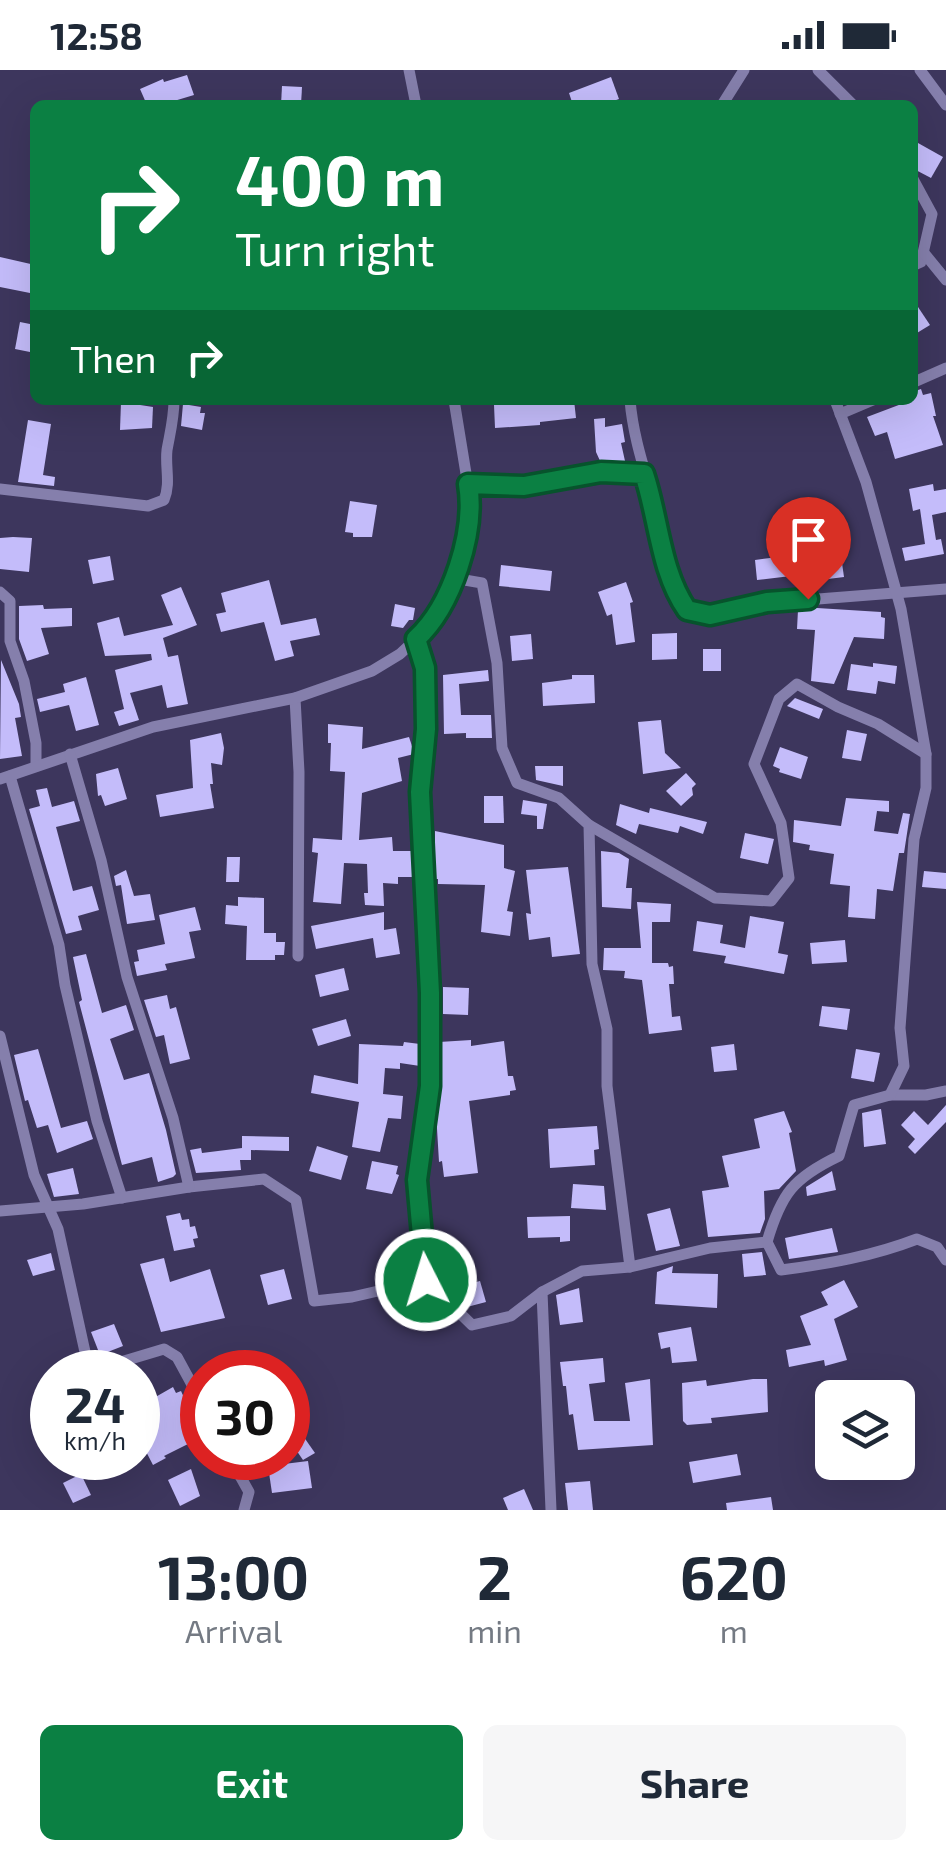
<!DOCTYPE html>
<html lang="en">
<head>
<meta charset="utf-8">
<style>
  body { margin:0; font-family:"Exo 2",sans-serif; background:#f6f6f7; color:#1f2937; height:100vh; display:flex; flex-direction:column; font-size:38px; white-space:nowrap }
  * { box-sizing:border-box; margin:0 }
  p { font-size:32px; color:#747a83 }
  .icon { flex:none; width:55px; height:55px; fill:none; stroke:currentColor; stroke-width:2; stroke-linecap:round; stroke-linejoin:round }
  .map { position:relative; height:1440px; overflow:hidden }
  .drawer { display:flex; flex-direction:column; background:#fff; flex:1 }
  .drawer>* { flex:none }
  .banner { position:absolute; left:30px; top:30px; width:888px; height:305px; border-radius:15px; box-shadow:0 10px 40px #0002; background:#0b8043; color:#fff; overflow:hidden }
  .fabs { position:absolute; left:815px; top:1310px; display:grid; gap:20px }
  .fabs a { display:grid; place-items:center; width:100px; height:100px; border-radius:15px; background:#fff; box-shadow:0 10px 40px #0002; font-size:50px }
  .speed { position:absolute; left:30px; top:1280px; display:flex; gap:20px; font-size:50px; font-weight:700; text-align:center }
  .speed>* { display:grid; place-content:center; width:130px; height:130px; border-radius:50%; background:#fff; box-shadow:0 10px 40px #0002; line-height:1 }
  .speed small { font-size:25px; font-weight:400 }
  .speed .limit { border:15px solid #d22; background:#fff; color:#111 }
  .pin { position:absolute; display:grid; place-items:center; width:85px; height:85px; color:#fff; margin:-102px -42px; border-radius:50% 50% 50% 0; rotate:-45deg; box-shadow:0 0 10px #0007 }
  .pin .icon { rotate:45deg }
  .me { position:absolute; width:110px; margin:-55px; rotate:355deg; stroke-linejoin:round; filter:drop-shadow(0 0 8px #0008) }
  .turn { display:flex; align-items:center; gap:35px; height:210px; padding:0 40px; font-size:45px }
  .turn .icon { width:130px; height:130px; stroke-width:2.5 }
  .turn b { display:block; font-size:70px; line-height:85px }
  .then { display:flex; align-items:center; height:95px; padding:0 40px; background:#0003; gap:20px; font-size:38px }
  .eta { display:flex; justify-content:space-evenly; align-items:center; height:170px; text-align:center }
  .eta b { font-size:60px; font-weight:700; line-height:70px }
  .cta { display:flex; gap:20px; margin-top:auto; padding:20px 40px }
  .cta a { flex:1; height:115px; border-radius:15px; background:#0b8043; color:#fff; font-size:40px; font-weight:700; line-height:115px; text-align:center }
  .cta a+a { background:#f6f6f7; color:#1f2937 }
  .status { display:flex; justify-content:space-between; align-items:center; height:70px; padding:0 50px; background:#fff; direction:ltr }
  .status svg { height:28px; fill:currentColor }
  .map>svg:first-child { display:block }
</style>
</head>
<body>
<div class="status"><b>12:58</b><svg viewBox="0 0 49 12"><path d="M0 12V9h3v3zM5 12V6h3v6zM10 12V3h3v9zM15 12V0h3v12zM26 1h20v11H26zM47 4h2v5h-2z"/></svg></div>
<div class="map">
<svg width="946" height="1440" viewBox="0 0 946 1440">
  <rect width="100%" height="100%" fill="#3d365d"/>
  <g fill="#c4bcfa">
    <polygon points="187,5 194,25 174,31 176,35 147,35 140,19 163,9 164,12"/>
    <polygon points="611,7 619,29 602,35 573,35 569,23"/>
    <polygon points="282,16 302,17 301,35 281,35"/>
    <polygon points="918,73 943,87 931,108 912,98 912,82"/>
    <polygon points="0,187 35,195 35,224 0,217"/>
    <polygon points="912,228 930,255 912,266"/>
    <polygon points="20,252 35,255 35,283 15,279"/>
    <polygon points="921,319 923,325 931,323 936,346 933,346 943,375 895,389 887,362 875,366 867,347 912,330 912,322"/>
    <polygon points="551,330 574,330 576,348 540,352 540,355 495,358 494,335"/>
    <polygon points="121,332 153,337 152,358 120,360"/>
    <polygon points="183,334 201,337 200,343 205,343 202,360 181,356"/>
    <polygon points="605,348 605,357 622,354 625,372 621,373 625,391 601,393 596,382 594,349"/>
    <polygon points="28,350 51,354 43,405 55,407 54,416 18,412"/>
    <polygon points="933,414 934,421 946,419 946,442 932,445 936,470 941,469 944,484 905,491 902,478 925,474 920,439 913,441 909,419"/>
    <polygon points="350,431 377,435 372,467 353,467 353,463 345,462"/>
    <polygon points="13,467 32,468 29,502 0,499 0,468"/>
    <polygon points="840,479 844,507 820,510 816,482"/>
    <polygon points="793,485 794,498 790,498 791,506 757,510 755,490"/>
    <polygon points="110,486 114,510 93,514 88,490"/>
    <polygon points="501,495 552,501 550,521 499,516"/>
    <polygon points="269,510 281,555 316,548 320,565 290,571 294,586 275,591 264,552 221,562 216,544 226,542 221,523"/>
    <polygon points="626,512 633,532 630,533 635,572 616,575 612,544 607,546 598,522"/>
    <polygon points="181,517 197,555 163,568 168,587 178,585 188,634 167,638 162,615 130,623 139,650 119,656 114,642 124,639 115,600 152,590 151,584 105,586 97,553 119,547 124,566 173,555 161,525"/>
    <polygon points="395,534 415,538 413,550 409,550 403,558 391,556"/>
    <polygon points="43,535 44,539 72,538 72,556 41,558 49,584 27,591 19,569 19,536"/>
    <polygon points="817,538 881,542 881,547 885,548 884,569 854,567 834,614 811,611 815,560 797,559 798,540"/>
    <polygon points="677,563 677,589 652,590 652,564"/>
    <polygon points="531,564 533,589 512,591 510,566"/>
    <rect x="703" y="579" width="18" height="22"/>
    <polygon points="1,590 19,634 21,647 15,648 22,686 0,689"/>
    <polygon points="873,593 897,596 895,614 878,611 876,624 847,620 851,594 873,597"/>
    <polygon points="488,600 489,611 459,614 461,645 491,645 492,668 466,668 466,663 444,664 443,605"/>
    <polygon points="572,605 594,605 595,633 543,636 542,613 572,609"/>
    <polygon points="86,607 99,655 76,661 69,635 40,642 37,629 65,622 63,614"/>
    <polygon points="795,628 823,639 819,649 787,636"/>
    <polygon points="661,650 665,683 681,698 643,704 638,652"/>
    <polygon points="328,654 363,657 362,679 409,667 411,673 414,684 398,688 402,711 362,723 359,770 392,767 393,781 411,781 413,785 414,807 398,807 398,814 383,813 384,836 365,835 364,823 368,823 367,794 344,793 341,834 313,832 318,783 312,782 313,768 342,770 345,702 330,701 331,673 328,673"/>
    <polygon points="847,660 867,664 861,691 842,688"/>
    <polygon points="221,663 224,678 222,695 211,693 213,714 210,714 214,738 160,747 156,725 193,718 190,670"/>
    <polygon points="780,677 808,687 801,709 779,702 780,699 773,696"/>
    <polygon points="535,696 563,696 563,716 536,710"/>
    <polygon points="118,698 127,729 105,736 101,725 98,726 96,704"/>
    <polygon points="686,703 696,714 692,718 693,725 681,736 666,721"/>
    <polygon points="47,718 52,737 74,731 80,751 56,757 73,821 92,816 99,840 78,846 82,860 66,864 29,739 40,736 36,720"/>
    <polygon points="484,726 503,726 504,753 484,753"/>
    <polygon points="846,728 889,731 889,742 877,741 874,761 898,764 903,743 910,744 904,783 899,783 893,821 877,819 875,849 848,847 850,816 830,814 834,784 809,780 810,775 793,772 794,750 841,756"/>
    <polygon points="523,730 547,734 543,759 537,759 537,746 521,744"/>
    <polygon points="620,734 649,743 650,738 707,752 703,764 680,756 678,763 639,754 636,764 616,755"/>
    <polygon points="435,761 504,775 504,798 515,801 507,841 513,842 510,866 481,862 485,815 438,814 438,809 435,809"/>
    <polygon points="745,763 774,769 768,794 740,788"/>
    <polygon points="601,781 619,783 629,789 626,818 632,818 631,839 602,837"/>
    <polygon points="227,787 240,787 239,812 226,812"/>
    <polygon points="568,797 580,884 552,887 550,867 529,870 526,843 531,844 526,800"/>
    <polygon points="126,800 134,826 150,824 155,850 127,854 121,815 116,816 114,806"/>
    <polygon points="924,801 946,803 946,819 922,817"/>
    <polygon points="238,827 264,828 264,863 276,863 276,872 285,872 284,885 275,885 275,890 246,890 247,856 225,854 226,835 238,836"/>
    <polygon points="637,832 671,834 670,852 652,852 652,893 668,893 669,897 673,896 674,914 669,914 672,947 680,946 682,960 649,964 642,910 624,908 625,901 603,900 604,878 641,878"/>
    <polygon points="195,837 201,860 189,862 195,888 165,894 167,900 137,906 134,892 139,891 137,880 165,874 159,845"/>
    <polygon points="384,842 384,860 396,858 400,884 376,888 373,868 316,879 311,856"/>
    <polygon points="750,846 784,852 778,883 788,885 784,904 724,893 726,886 693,881 697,851 723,855 720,873 745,878"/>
    <polygon points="845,870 847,892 812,894 810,873"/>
    <polygon points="86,884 102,943 126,935 134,960 110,969 124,1010 149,1003 166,1060 176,1104 173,1107 158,1112 152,1087 122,1095 79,932 82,930 73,887"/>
    <polygon points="344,898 349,920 320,927 315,905"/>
    <polygon points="443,917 469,918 468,945 443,944"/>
    <polygon points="167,925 170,939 176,937 190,989 170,994 164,965 156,967 144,930"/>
    <polygon points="822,936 850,939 847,960 819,956"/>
    <polygon points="346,949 351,966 318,976 312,959"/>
    <polygon points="471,970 471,976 504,971 508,1006 513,1006 516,1020 510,1021 510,1025 469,1031 478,1103 444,1107 442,1091 439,1092 436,1042 439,972"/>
    <polygon points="404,972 420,974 420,996 400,993 400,999 385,998 383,1024 403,1026 401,1049 388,1048 380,1082 352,1077 359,1032 311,1023 314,1005 358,1014 359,974 403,976"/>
    <polygon points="734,974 737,1000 714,1002 711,977"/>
    <polygon points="38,979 61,1058 87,1051 93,1069 57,1083 48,1055 37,1058 28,1030 25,1031 14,985"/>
    <polygon points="856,979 880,983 874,1012 851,1008"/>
    <polygon points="946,1035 946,1052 915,1084 908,1077 915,1069 901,1055 914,1041 928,1055"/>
    <polygon points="881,1039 886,1074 864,1077 862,1043"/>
    <polygon points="784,1041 792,1062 789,1063 796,1101 779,1119 764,1121 765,1149 760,1163 708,1167 702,1121 729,1117 722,1086 760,1078 754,1049"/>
    <polygon points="597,1056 599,1079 594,1080 595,1095 550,1098 548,1059"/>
    <polygon points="242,1066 289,1067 289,1081 251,1080 251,1090 240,1090 241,1100 196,1103 190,1080 201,1078 202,1083 242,1078"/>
    <polygon points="317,1076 348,1086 341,1110 309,1101"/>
    <polygon points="372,1091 398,1096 396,1104 399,1105 392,1124 366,1119"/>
    <polygon points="73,1098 79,1124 54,1127 47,1104"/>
    <polygon points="832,1101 836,1120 807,1126 806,1117"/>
    <polygon points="573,1114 604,1116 606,1140 571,1138"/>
    <polygon points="670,1138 680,1176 656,1181 647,1144"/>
    <polygon points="180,1143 182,1150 189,1149 190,1157 195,1156 198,1168 193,1169 195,1177 174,1181 166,1146"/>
    <polygon points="570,1146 570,1171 560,1172 560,1167 528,1168 527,1147"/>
    <polygon points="832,1158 838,1182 789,1189 785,1168"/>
    <polygon points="762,1182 766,1205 744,1207 742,1184"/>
    <polygon points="51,1183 55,1200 33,1206 27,1190"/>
    <polygon points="164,1188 170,1212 210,1199 225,1248 161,1262 140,1194"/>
    <polygon points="673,1196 672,1203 718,1204 717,1238 655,1234 657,1202"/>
    <polygon points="284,1199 292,1229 268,1235 260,1205"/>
    <polygon points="844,1210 858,1237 834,1249 847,1290 825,1296 824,1290 789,1297 786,1280 811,1275 800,1246 828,1235 821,1222"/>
    <polygon points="480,1211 486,1232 467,1237 458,1217"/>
    <polygon points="579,1218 583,1252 560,1255 556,1225"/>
    <polygon points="114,1254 123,1276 100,1285 91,1262"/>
    <polygon points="691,1257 697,1291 672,1293 670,1277 661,1279 658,1263"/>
    <polygon points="603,1288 605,1312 589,1314 594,1351 630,1351 625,1313 650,1309 653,1375 578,1380 573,1344 569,1345 566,1316 563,1316 560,1292"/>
    <polygon points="753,1309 767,1309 768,1342 711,1348 712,1353 687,1355 683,1351 682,1313 706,1310 707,1316"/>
    <polygon points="173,1317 176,1323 181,1321 202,1367 164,1386 166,1388 153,1395 140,1370 138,1337"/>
    <polygon points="301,1363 315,1383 303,1390 290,1371"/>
    <polygon points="737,1384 741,1405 693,1413 689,1392"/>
    <polygon points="308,1391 312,1418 272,1423 268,1396"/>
    <polygon points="191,1399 200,1426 180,1436 168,1410"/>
    <polygon points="81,1404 91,1425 73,1433 63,1413"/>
    <polygon points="590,1411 593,1440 568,1440 565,1413"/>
    <polygon points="524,1419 533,1440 508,1440 503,1428"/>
    <polygon points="771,1427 773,1440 727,1440 726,1433"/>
  </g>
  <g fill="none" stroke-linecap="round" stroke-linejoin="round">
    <g stroke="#857fac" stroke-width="11">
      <polyline points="409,0 416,35"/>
      <polyline points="818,0 853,35"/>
      <polyline points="920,0 946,35"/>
      <polyline points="722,35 744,0"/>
      <polyline points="912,107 932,144 921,192 912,196"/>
      <polyline points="924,183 946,210"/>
      <polyline points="912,313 946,298"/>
      <path d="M630,330C633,367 645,401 655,437C665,473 665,508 687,541L710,545L767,533L946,519"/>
      <polyline points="840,344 873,330"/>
      <polyline points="468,413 524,416 601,402 644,405"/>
      <path d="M0,419L148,436L164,430C171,413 165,398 167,380C170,363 174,348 174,330"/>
      <polyline points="453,508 482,513 497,593 502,678 517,713 559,728 589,755 592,894 607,959 607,1016 630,1197 582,1201 542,1222 551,1440"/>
      <polyline points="0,522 10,531 10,571 24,611 36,673 36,696"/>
      <polyline points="416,569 425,598 426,659 420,722 425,786 430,1016 417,1111 426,1210 472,1255 511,1246 542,1222"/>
      <polyline points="295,628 299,702 298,886"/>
      <polyline points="10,706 59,875 65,915 97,1051 122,1128"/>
      <polyline points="0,709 153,657 295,628 372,601 400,584 430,556 466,473 470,428 454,330"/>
      <polyline points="589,755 715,828 771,831 789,808 781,753 754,694 779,629 797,614 838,637 878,654 926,684"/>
      <polyline points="0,966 34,1105 58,1159 87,1291 92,1300 100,1302"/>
      <polyline points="890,1025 926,1025 946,1021"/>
      <polyline points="189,1117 264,1109 296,1130 314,1231 352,1227 426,1210"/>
      <polyline points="0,1141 83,1134 189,1117 173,1048 127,907 101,790 70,684"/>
      <path d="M767,1172L781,1200C828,1194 873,1186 917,1169L937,1177L946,1190"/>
      <path d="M630,1197L710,1178L767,1172C781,1124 793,1108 839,1086L854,1035L890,1025L904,996L900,958L914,769L926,718V684L901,539L866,412L835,330"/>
      <polyline points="107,1302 124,1291 164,1279 177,1287 202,1333"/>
      <polyline points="230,1388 249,1422 244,1440"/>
    </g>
  </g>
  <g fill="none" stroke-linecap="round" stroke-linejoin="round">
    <g stroke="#07532c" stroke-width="25">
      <path id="route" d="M426,1210L417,1110L430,1016V923L420,722L426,659L425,598L416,569C452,536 476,462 468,414L524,416L601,402L644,404C659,449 660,501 687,540L710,545L767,532L808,529"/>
    </g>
    <use href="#route" stroke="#0b8043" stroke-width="18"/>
  </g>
</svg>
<div class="fabs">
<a><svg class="icon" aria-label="layers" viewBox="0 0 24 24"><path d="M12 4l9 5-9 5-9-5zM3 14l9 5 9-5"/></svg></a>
</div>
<div class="speed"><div>24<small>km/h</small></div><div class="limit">30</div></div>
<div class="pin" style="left:808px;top:529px;background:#d93025"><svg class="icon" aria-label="arrive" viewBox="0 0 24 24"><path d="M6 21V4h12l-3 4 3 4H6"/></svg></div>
<svg class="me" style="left:426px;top:1210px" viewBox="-20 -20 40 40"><circle r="17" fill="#0b8043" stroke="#fff" stroke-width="3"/><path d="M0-11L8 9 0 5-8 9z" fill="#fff"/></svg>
<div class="banner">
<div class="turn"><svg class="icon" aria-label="right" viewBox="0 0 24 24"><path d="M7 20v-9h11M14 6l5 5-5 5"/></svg><div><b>400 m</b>Turn right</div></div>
<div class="then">Then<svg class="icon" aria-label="right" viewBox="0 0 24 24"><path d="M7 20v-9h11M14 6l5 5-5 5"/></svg></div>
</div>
</div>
<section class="drawer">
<div class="eta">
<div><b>13:00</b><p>Arrival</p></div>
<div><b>2</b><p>min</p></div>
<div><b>620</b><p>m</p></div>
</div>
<div class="cta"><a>Exit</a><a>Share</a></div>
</section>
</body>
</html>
